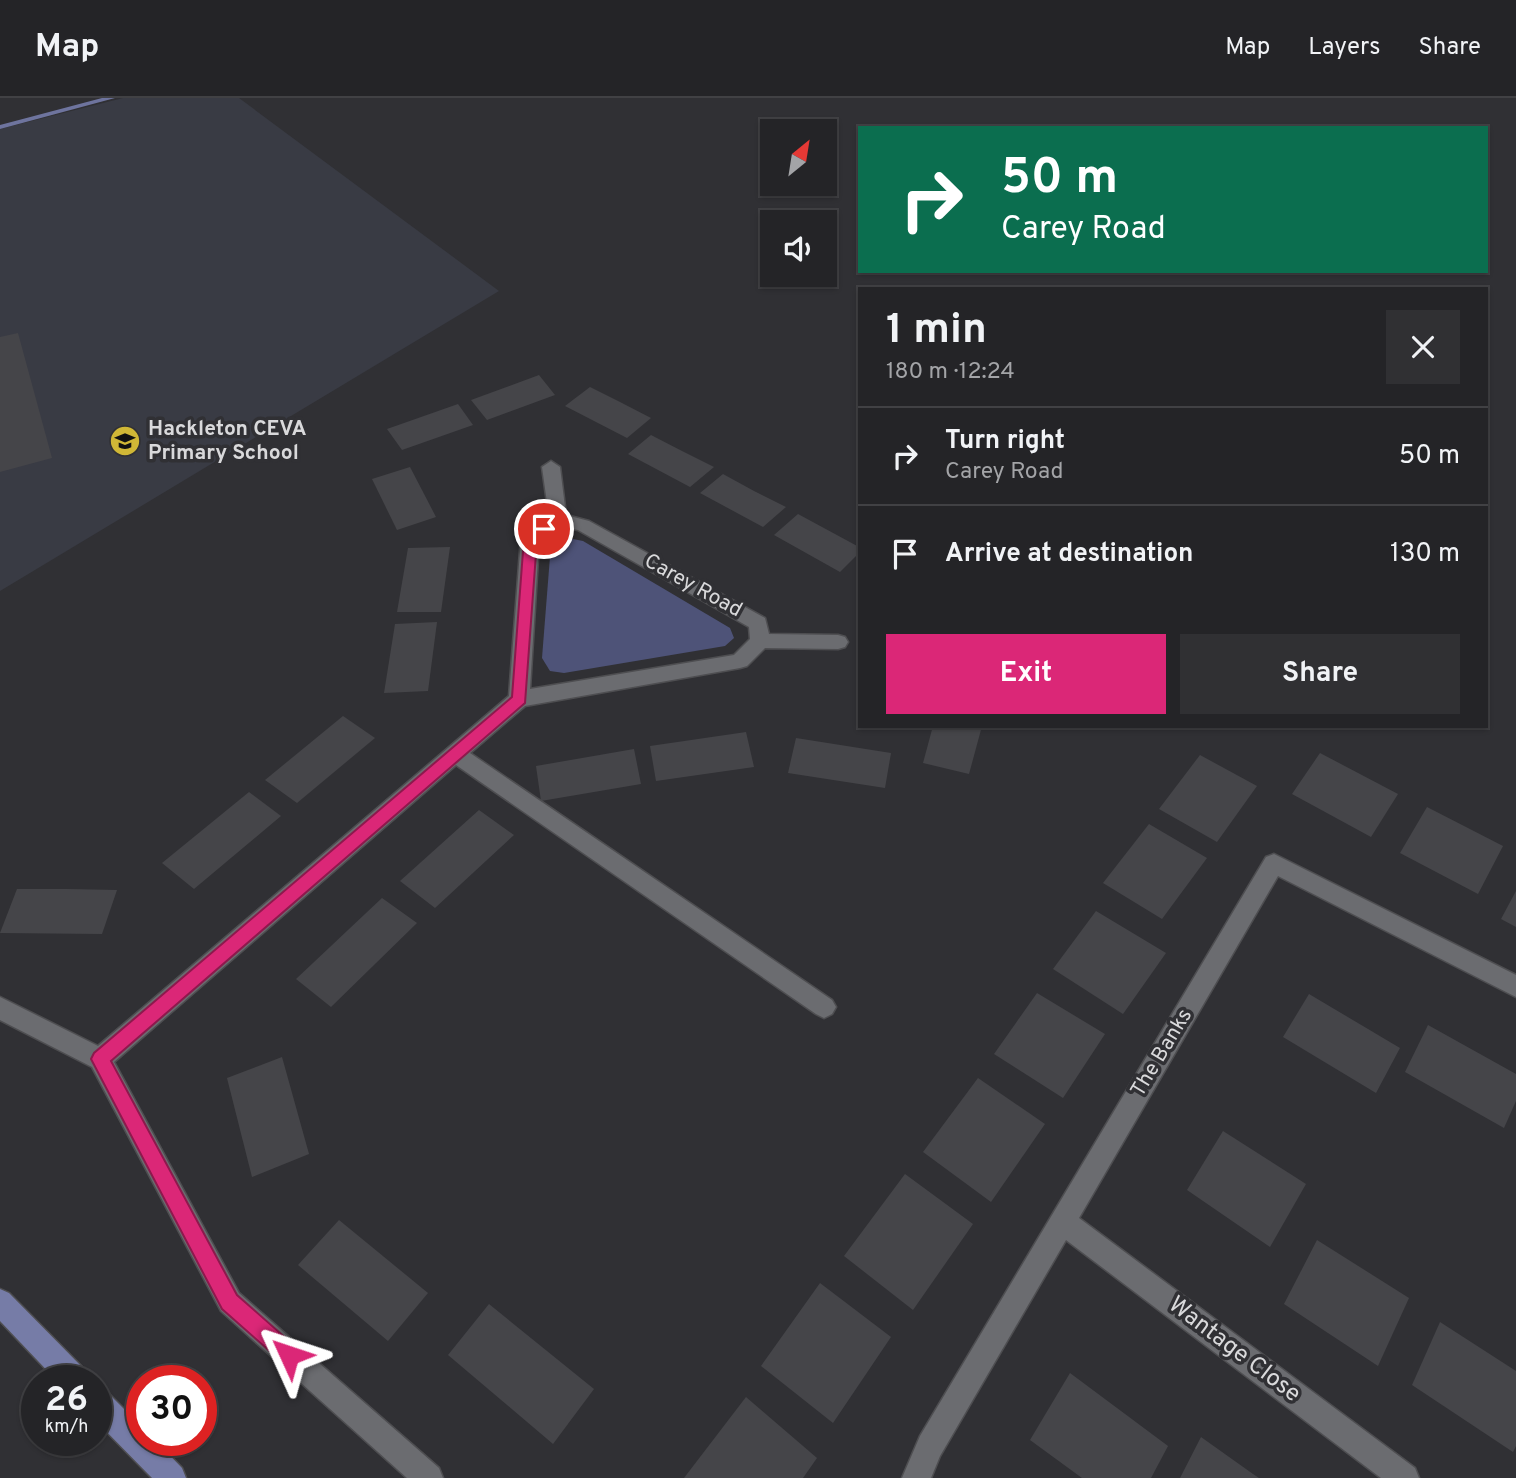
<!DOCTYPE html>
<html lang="en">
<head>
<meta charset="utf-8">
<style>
  body { margin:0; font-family:Overpass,sans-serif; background:#303033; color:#f1f3f6; height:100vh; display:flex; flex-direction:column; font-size:26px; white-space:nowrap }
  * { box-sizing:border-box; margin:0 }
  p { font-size:23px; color:#a3a4a7 }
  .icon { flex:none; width:38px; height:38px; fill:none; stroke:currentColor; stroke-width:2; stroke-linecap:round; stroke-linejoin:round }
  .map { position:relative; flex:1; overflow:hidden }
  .side { position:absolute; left:858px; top:189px; width:630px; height:441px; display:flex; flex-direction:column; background:#242427; border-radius:0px; box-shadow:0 2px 5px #0004,0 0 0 2px #414144 }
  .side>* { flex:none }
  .guide { position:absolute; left:858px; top:28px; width:630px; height:147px; border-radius:0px; box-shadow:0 2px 5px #0004,0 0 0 2px #414144; background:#0b6e4f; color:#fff; overflow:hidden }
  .needle { width:46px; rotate:30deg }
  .buttons { position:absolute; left:760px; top:21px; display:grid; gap:14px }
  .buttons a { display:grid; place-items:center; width:77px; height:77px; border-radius:0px; background:#242427; box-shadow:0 2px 5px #0004,0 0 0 2px #414144; font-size:35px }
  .speed { position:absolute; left:21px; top:1267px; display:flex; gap:14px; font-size:35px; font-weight:700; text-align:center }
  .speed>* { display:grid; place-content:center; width:91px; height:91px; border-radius:50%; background:#242427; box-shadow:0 2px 5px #0004,0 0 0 2px #414144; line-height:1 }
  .speed small { font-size:18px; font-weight:400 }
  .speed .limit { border:10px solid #d22; background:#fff; color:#111 }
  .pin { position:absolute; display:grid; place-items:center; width:60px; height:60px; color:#fff; margin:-30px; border:4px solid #fff; border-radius:50%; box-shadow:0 2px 7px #0007 }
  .me { position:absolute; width:77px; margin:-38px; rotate:312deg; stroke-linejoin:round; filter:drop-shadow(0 0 5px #0008) }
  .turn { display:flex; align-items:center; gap:24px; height:147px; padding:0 28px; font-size:32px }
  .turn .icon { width:91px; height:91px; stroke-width:2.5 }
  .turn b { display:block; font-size:49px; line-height:60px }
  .round { display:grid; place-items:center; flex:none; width:74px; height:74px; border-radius:0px; background:#303033 }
  .summary { display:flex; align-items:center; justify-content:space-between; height:119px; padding:0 28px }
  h1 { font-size:42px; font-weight:700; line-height:52px }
  .cta { display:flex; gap:14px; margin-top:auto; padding:14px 28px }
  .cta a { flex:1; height:80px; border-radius:0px; background:#db2777; color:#fff; font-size:28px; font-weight:700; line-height:80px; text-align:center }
  .cta a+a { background:#303033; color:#f1f3f6 }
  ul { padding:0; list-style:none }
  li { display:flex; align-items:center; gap:21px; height:98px; padding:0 28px; border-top:2px solid #414144 }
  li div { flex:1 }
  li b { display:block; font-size:26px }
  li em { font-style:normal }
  header { display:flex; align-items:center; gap:42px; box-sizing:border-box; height:98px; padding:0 35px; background:#242427; border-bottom:2px solid #414144 }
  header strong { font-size:33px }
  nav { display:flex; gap:38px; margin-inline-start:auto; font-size:24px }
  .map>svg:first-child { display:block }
</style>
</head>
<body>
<header>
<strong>Map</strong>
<nav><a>Map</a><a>Layers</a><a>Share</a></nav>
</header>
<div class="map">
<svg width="1516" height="1380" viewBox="0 0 1516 1380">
  <rect width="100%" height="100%" fill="#303034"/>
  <polygon fill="#393b44" points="123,0 239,0 499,193 0,493 0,31"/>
  <polygon fill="#4e5378" points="568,440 583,443 730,530 734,540 725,548 564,575 550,573 542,560 551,446"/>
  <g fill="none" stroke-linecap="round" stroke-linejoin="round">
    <polygon fill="#6e749e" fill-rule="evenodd" points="102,0 115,0 0,31 0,27"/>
  </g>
  <g fill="#454549">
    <polygon points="18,235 52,360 0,374 0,239"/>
    <polygon points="539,277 555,297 487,322 471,302"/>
    <polygon points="590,289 620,304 651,320 627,340 565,308"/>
    <polygon points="458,306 473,327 402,352 387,331"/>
    <polygon points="651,337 682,353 714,369 690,389 628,356"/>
    <polygon points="410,369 436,419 397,432 372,381"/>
    <polygon points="723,376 754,393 786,409 763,429 700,395"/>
    <polygon points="798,416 859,449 859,455 840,474 774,437"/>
    <polygon points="450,449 441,514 397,514 408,450"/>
    <polygon points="437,524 428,593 384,595 395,526"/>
    <polygon points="343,618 375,640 297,705 265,682"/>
    <polygon points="933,628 982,628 969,676 923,665"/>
    <polygon points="746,634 754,669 656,683 650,648"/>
    <polygon points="796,640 891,655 885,690 788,675"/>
    <polygon points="634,651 641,686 541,703 536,668"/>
    <polygon points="1320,655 1398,696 1371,739 1292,696"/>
    <polygon points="1200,657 1257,688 1217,744 1159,711"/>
    <polygon points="249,694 281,718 194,791 162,765"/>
    <polygon points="1427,709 1503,748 1478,796 1400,755"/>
    <polygon points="479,712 514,737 435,810 400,783"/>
    <polygon points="1149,726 1207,760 1162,821 1103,785"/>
    <polygon points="17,791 67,791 117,792 102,836 0,835"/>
    <polygon points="1516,793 1516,829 1501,821"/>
    <polygon points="382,800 417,825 331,909 296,881"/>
    <polygon points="1096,813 1166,855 1123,916 1053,871"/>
    <polygon points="1037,895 1105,936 1063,1000 994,956"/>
    <polygon points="1309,896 1400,950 1376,995 1283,939"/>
    <polygon points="1428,927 1516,976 1516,1003 1504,1030 1405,974"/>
    <polygon points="282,959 309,1056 252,1079 227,980"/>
    <polygon points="978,980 1045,1026 991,1104 923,1054"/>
    <polygon points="1223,1033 1306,1086 1270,1149 1187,1092"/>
    <polygon points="905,1076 973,1126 913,1212 844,1158"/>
    <polygon points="339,1122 428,1195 388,1243 298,1167"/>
    <polygon points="1317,1142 1409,1200 1378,1268 1284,1206"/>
    <polygon points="820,1185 891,1239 833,1325 761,1268"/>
    <polygon points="489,1206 594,1291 553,1346 448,1257"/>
    <polygon points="1440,1224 1516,1273 1516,1348 1513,1354 1412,1287"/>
    <polygon points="1070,1275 1168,1348 1151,1380 1082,1380 1030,1342"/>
    <polygon points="746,1299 817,1360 803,1380 684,1380"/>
    <polygon points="1201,1339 1253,1376 1259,1380 1180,1380"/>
  </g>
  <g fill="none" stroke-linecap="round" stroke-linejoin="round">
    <g stroke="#4e4e51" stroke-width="3">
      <g id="minor">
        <path d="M551,363L560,369L566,417L589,423L765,520L769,536L838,537L845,539L848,544L845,549L838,551L765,550L747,568L740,570L525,608L470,655L832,902L836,909L832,916L824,920L816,916L456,667L114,964L239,1195L439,1370L443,1380H407L221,1213L92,969L0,922V899L98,948L509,598L521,440L549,419L542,369ZM561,429L578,432L749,529L750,541L734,557L530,591L539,443Z"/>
        <polygon points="1274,756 1516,877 1516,899 1278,778 1079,1120 1415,1370 1419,1380 1381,1380 1066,1142 940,1358 931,1380 902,1380 920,1338 1266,759"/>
      </g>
    </g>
    <g stroke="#4e4e51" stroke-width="3">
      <g id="major">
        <polygon points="0,1191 9,1195 86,1273 90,1283 57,1283 0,1223"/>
        <polygon points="96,1289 106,1293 142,1329 142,1342 155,1342 182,1370 186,1380 152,1380 96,1323"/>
      </g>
    </g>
    <use href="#minor" fill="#6b6c70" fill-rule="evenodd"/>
    <use href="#major" fill="#767ca7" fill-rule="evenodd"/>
  </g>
  <polygon fill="#db2777" stroke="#8e194d" stroke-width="2" points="544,426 551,431 537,442 525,605 111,963 237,1197 297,1250 300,1257 297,1264 289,1267 282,1264 222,1211 91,961 94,955 512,599 524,440"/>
  <defs>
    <g id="school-disc" transform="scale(1.575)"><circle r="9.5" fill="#d0b736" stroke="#303034"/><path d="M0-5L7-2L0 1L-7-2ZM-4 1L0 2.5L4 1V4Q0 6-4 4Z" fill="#111"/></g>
  </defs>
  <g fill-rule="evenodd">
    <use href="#school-disc" x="125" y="343"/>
  </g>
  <g text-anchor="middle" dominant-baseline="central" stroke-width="7" stroke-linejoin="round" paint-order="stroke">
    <g font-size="21" font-weight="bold" fill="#d9d9db" stroke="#303034" text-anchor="start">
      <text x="148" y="331">Hackleton CEVA<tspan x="148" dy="24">Primary School</tspan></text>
    </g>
    <g font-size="21" fill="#d9d9db" stroke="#303034">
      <text transform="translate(693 488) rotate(29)">Carey Road</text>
      <text transform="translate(1162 955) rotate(-59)">The Banks</text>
    </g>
    <g font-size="24" fill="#d9d9db" stroke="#303034">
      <text transform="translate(1234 1252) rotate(37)">Wantage Close</text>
    </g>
  </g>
</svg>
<div class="buttons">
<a><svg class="needle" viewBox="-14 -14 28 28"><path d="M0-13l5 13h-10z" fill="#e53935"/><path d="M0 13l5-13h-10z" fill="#a3a4a7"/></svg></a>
<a><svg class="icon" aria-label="sound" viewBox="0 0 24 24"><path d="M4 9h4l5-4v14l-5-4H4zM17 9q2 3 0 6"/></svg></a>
</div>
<div class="speed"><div>26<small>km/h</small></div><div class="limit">30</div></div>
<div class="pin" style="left:544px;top:431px;background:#d93025"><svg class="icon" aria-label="arrive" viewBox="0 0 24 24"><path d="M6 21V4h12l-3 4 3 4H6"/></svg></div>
<svg class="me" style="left:289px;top:1257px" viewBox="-20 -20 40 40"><path d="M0-17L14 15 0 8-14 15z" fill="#db2777" stroke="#fff" stroke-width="4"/></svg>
<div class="guide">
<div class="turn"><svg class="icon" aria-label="right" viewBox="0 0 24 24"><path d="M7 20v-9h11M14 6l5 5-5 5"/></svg><div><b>50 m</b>Carey Road</div></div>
</div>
<section class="side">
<div class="summary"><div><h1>1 min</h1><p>180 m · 12:24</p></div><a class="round"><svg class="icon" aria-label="close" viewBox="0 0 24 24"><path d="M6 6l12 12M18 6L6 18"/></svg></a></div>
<ul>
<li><svg class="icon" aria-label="right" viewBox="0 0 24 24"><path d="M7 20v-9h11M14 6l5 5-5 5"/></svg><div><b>Turn right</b><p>Carey Road</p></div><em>50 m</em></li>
<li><svg class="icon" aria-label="arrive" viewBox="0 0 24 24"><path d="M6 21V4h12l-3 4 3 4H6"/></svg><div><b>Arrive at destination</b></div><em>130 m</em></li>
</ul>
<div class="cta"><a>Exit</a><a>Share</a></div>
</section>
</div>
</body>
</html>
